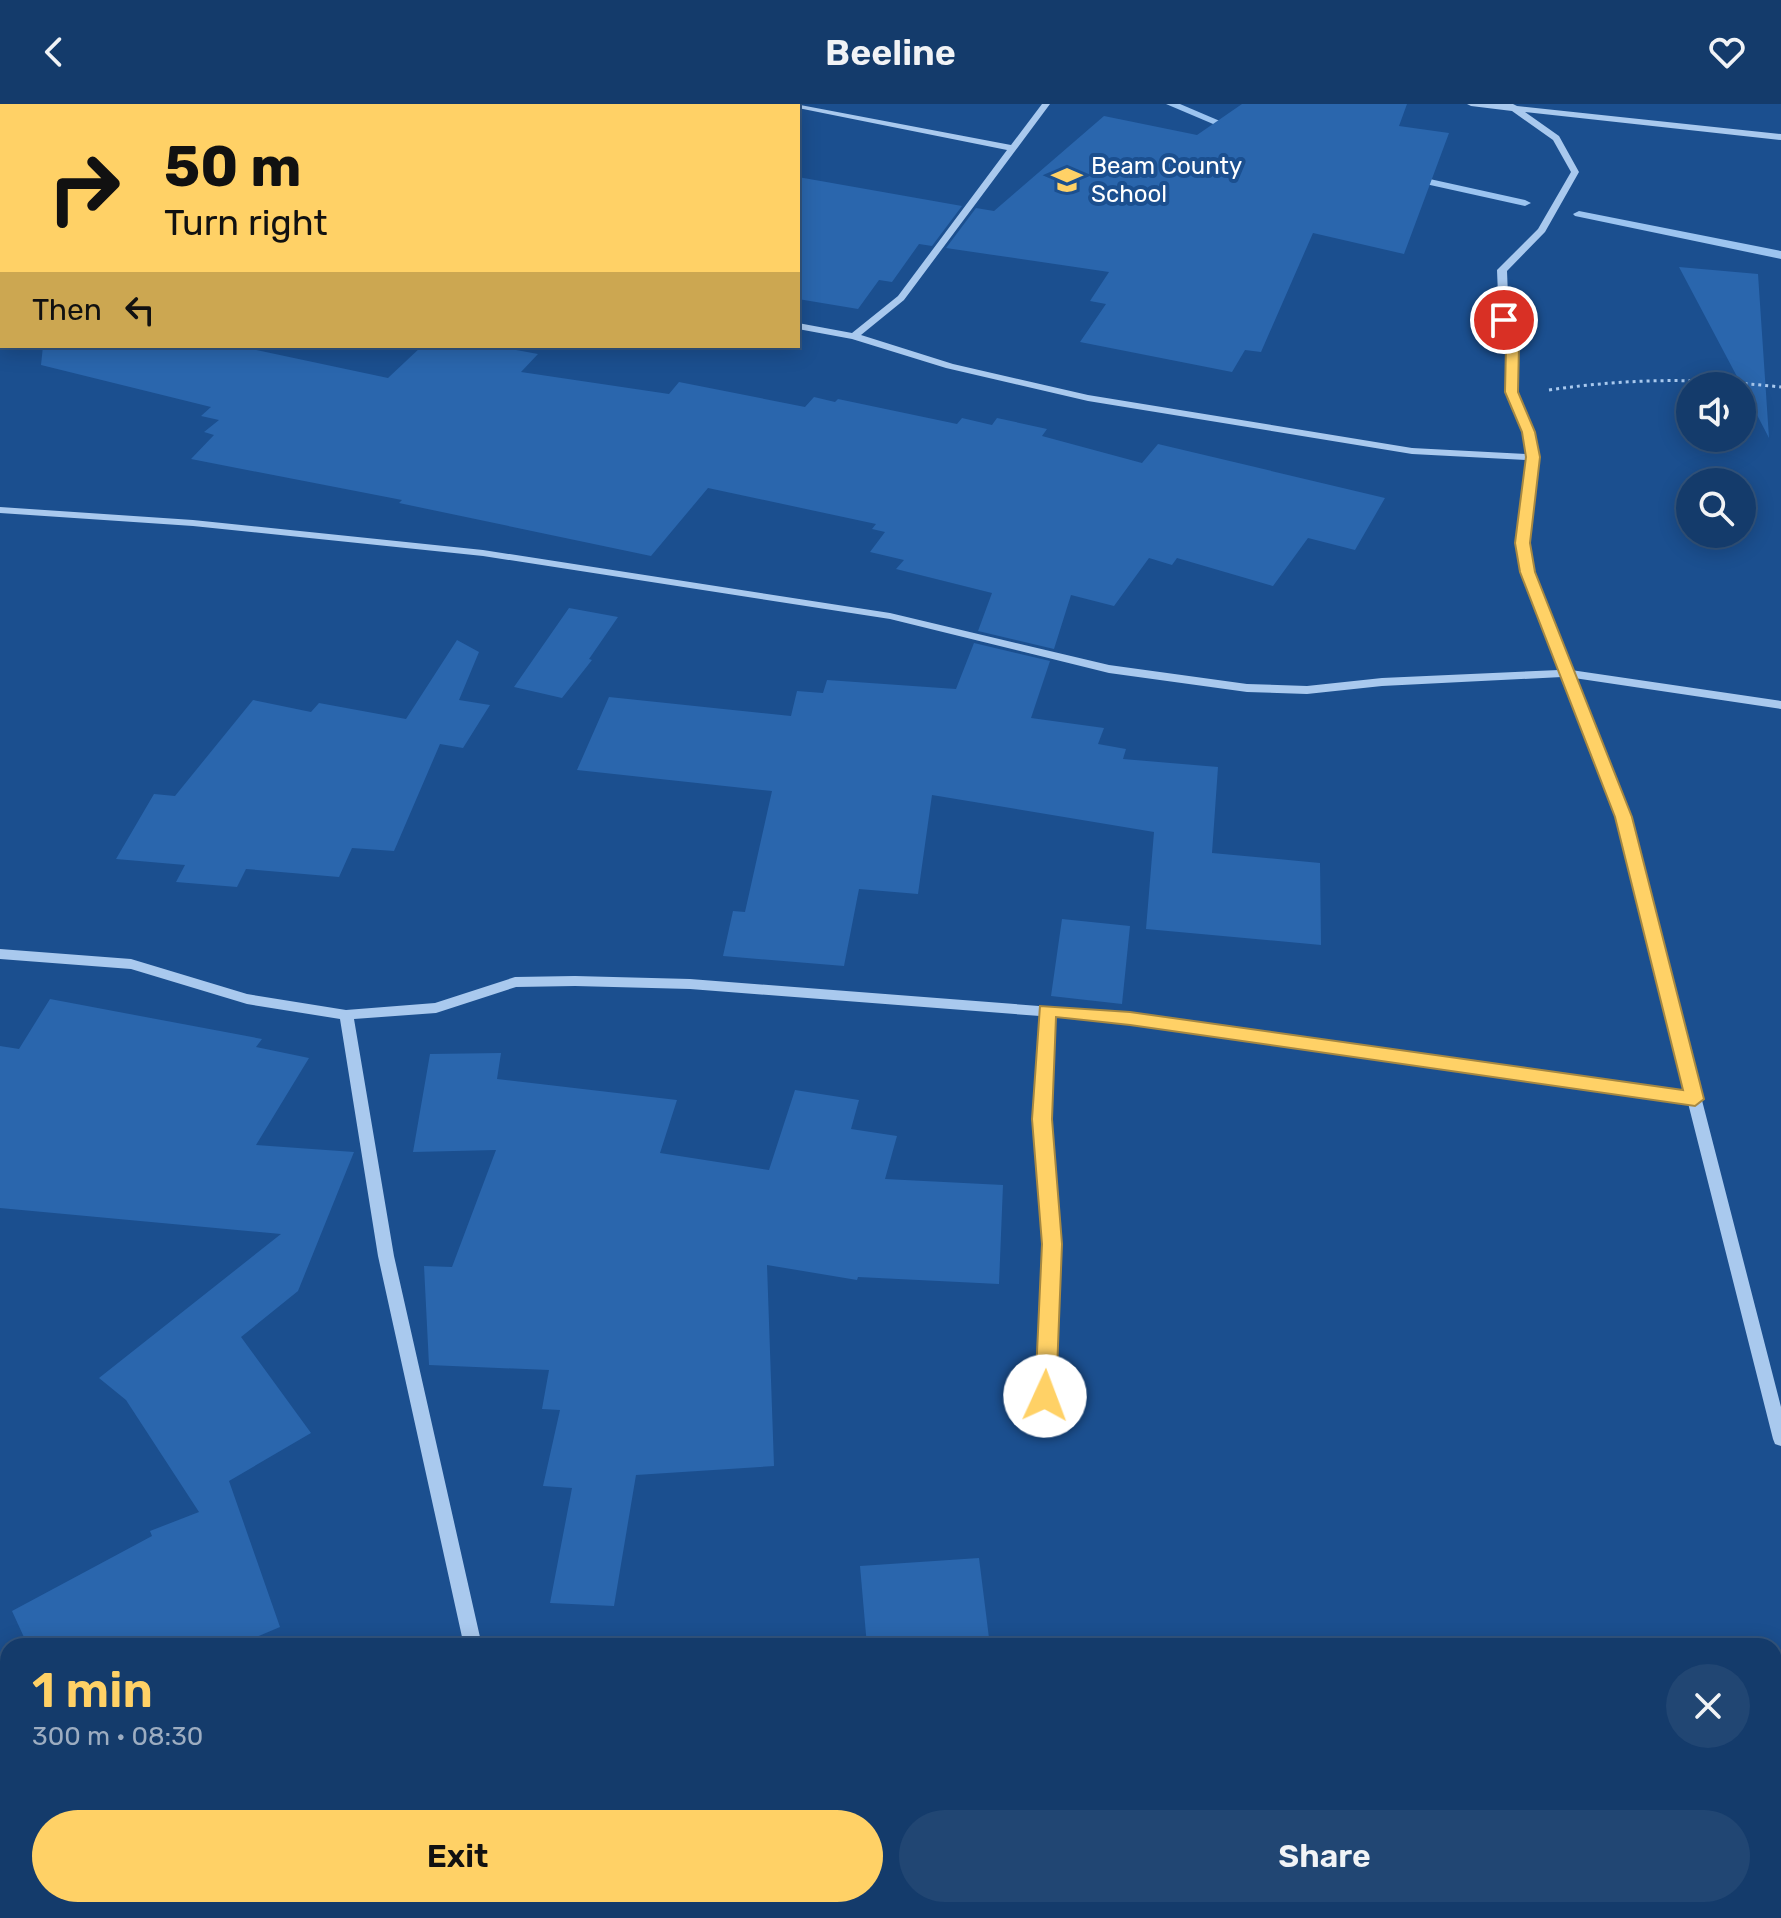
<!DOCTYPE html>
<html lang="en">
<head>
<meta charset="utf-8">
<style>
  body { margin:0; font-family:Rubik,sans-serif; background:#214673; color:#f1f3f6; height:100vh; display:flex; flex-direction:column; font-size:30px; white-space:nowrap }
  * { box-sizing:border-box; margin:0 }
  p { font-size:26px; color:#9dadc1 }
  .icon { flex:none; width:44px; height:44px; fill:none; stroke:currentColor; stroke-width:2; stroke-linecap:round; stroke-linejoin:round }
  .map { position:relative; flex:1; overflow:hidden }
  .details { position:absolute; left:0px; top:1534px; width:1782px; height:280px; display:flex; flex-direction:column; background:#143b6b; border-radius:24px 24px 0 0; box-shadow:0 4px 20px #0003,0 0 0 2px #33557e }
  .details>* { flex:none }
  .banner { position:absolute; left:0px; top:0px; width:800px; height:244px; box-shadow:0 4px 20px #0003,0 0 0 2px #33557e; background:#ffd166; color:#111; overflow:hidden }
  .tools { position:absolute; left:1676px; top:268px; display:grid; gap:16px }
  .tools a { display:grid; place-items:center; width:80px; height:80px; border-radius:50%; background:#143b6b; box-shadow:0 4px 20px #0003,0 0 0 2px #33557e; font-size:40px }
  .pin { position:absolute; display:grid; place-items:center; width:68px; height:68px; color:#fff; margin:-34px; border:4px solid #fff; border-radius:50%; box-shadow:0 2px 8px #0007 }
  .me { position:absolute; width:88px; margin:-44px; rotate:2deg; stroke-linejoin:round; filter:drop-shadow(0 0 6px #0008) }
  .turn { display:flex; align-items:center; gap:28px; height:168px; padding:0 32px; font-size:36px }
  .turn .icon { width:104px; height:104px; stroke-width:2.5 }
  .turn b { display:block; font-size:56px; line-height:68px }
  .then { display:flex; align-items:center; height:76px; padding:0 32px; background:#0003; gap:16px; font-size:30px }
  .round { display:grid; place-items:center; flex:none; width:84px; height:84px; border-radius:42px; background:#214673 }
  .overview { display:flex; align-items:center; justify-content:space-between; height:136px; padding:0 32px }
  h1 { font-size:48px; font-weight:600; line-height:60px; color:#ffd166 }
  .primary-button { display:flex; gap:16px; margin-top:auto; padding:16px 32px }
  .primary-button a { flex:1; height:92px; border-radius:48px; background:#ffd166; color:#111; font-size:32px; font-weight:600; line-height:92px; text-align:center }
  .primary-button a+a { background:#214673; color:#f1f3f6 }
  header { display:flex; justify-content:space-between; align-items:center; height:104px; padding:0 32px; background:#143b6b; font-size:36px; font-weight:600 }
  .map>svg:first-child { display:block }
</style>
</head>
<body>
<header><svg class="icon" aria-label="back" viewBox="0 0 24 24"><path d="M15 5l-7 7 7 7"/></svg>Beeline<svg class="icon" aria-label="heart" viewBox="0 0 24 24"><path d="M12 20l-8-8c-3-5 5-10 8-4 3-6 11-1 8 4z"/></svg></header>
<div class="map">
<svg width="1781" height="1814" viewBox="0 0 1781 1814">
  <rect width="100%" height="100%" fill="#1b4f8f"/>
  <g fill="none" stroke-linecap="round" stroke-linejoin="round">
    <g fill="#9cc4f0" fill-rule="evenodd">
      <polygon points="1166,0 1180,0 1241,26 1232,28"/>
      <polygon points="1407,70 1525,96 1531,99 1525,102 1403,75 1403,71"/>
      <polygon points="1579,107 1781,147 1781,155 1575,112 1573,110"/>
    </g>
  </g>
  <g fill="#2a66ad">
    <polygon points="1242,0 1407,0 1399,22 1449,29 1404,150 1313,129 1261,248 1245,246 1232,268 1080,238 1106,200 1090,197 1109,168 946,144 976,104 994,107 1104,12 1197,31"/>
    <polygon points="798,73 962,102 932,142 919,140 892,178 879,176 858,205 798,195"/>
    <polygon points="1679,163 1758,170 1769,334 1742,282"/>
    <polygon points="43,242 238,242 388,274 422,242 494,242 538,250 521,268 669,290 679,278 805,303 814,293 835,298 838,295 957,320 962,314 992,321 997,314 1047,325 1042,332 1142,359 1158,340 1385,394 1355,446 1308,434 1273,482 1177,454 1172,461 1149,454 1114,502 1071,491 1054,545 978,527 992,489 896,465 904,456 870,448 885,428 872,425 876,420 708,384 651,452 399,399 402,396 191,355 214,331 204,328 219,316 201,312 211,303 41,261"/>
    <polygon points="569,504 618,513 589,555 592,556 562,594 514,583"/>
    <polygon points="457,536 479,548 459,596 490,601 463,644 440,640 394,747 352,744 339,773 246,765 237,783 176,778 185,761 116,755 154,690 175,692 253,596 311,608 319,599 406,615"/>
    <polygon points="974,539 1050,557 1031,614 1104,624 1098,640 1126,645 1123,655 1218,663 1212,749 1320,759 1321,841 1146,825 1154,728 932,691 918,790 859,785 844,862 723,852 733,807 745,808 772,687 577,666 609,593 791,612 797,587 823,589 827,576 956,585"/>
    <polygon points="1062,815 1130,822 1122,900 1051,892"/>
    <polygon points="50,895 262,935 256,943 309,954 256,1041 354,1048 298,1187 241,1233 311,1329 229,1377 280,1523 235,1542 28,1542 12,1507 152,1432 150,1427 199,1408 126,1296 99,1274 281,1130 0,1104 0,942 19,945"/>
    <polygon points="501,949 497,975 677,996 660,1049 769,1066 795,986 859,996 851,1025 897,1032 885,1075 1003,1081 999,1180 858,1173 857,1176 767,1161 774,1362 636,1371 614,1502 550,1499 572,1384 543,1382 560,1306 542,1305 549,1266 429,1261 424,1162 452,1163 496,1046 413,1048 430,950"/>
    <polygon points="979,1454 990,1542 867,1542 860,1462"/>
  </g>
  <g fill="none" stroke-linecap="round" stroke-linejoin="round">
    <path stroke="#a9c9ee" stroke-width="3" stroke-dasharray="3 4" stroke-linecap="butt" d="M1549,286C1633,274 1697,274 1781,283"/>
    <g fill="#a9c9ee" fill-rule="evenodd">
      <polygon points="795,0 1011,41 1042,0 1050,0 904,196 861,231 953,260 1088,291 1412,344 1527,350 1523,328 1507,288 1508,241 1499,216 1497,166 1538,125 1571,68 1553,36 1512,7 1471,2 1467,0 1513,0 1517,2 1781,30 1781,36 1525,8 1559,32 1579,68 1545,128 1507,167 1509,216 1518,241 1517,288 1533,328 1538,353 1528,439 1533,468 1571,566 1781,597 1781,605 1574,574 1629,713 1781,1303 1781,1342 1775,1340 1773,1335 1688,999 1130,919 1054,913 1049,1015 1060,1140 1053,1292 1051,1297 1045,1299 1039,1297 1037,1292 1044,1140 1035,1015 1040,912 690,885 575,882 516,883 436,909 354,915 394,1152 482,1542 464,1542 378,1152 340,915 247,900 131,865 0,855 0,845 131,855 247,890 346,906 435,899 515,873 575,872 690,875 1130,909 1686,988 1617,713 1562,573 1382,582 1307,590 1247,588 1109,569 890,515 483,452 193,422 0,409 0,403 193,416 483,446 890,509 1109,561 1247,580 1307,582 1382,574 1559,566 1521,468 1516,439 1527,356 1412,350 1088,297 946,264 852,235 798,225 798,219 852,229 898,192 1007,46 798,4 798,2 794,2"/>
      <rect x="0" y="32" width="2" height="6"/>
      <polygon points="521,1806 541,1806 537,1814 517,1814"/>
      <polygon points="549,1806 569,1806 571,1814 551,1814"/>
    </g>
  </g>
  <polygon fill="#ffd166" stroke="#a68842" stroke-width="2" points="1504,213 1510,216 1519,241 1518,288 1535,328 1540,353 1530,439 1535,468 1632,713 1704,995 1695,1002 1130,921 1056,913 1052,1015 1062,1140 1056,1292 1053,1298 1038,1298 1035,1292 1042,1140 1032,1015 1040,902 1130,908 1683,986 1615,713 1520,468 1515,439 1526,353 1522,328 1505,288 1506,241 1498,216"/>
  <defs>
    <g id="school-bare" transform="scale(2.4)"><path d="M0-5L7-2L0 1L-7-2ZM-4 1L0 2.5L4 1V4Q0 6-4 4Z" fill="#ffd166" stroke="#1b4f8f" stroke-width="2.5" paint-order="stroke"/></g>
  </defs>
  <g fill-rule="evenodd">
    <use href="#school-bare" x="1067" y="76"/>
  </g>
  <g text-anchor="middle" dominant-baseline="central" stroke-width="8" stroke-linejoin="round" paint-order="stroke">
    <g font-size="24" fill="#fff" stroke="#1b4f8f" text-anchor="start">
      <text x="1091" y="62">Beam County<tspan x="1091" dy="28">School</tspan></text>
    </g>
  </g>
</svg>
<div class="tools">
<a><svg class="icon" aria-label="sound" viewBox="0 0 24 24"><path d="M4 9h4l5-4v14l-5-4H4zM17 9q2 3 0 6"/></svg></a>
<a><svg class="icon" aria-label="search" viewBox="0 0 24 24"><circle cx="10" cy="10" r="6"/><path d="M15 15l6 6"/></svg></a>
</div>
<div class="pin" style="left:1504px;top:216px;background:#d93025"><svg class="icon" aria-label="arrive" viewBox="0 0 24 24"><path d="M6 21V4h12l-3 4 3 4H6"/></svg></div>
<svg class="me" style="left:1045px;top:1292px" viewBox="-20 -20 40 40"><circle r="19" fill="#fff"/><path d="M0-13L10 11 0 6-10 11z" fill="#ffd166"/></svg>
<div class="banner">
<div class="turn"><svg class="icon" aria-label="right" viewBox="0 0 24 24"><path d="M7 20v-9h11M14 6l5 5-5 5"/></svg><div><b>50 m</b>Turn right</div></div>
<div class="then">Then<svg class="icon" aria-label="left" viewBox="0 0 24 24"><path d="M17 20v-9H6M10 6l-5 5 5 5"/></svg></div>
</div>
<section class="details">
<div class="overview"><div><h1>1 min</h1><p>300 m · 08:30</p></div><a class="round"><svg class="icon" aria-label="close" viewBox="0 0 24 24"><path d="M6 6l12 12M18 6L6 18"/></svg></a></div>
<div class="primary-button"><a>Exit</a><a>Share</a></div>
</section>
</div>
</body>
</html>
